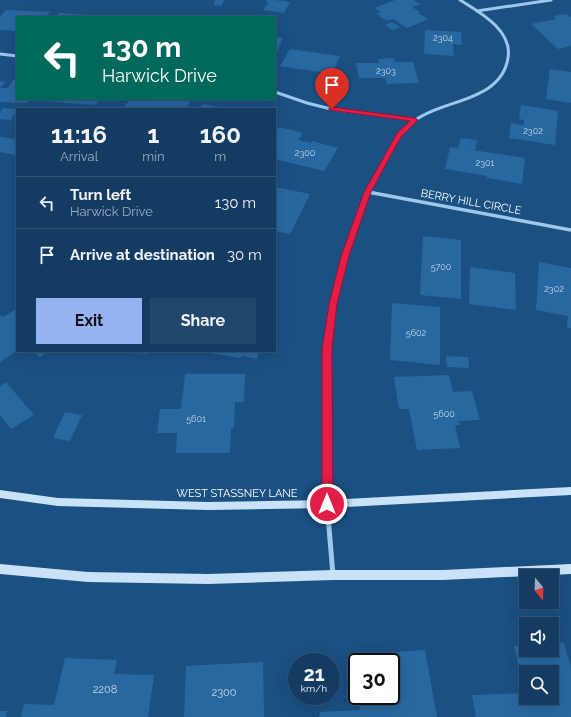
<!DOCTYPE html>
<html lang="en">
<head>
<meta charset="utf-8">
<style>
  body { margin:0; font-family:Raleway,sans-serif; background:#21476b; color:#f1f3f6; height:100vh; display:flex; flex-direction:column; font-size:15px; white-space:nowrap }
  * { box-sizing:border-box; margin:0 }
  p { font-size:13px; color:#9dadbe }
  .icon { flex:none; width:22px; height:22px; fill:none; stroke:currentColor; stroke-width:2; stroke-linecap:round; stroke-linejoin:round }
  .map { position:relative; flex:1; overflow:hidden }
  .side { position:absolute; left:16px; top:108px; width:260px; height:244px; display:flex; flex-direction:column; background:#143c62; border-radius:0px; box-shadow:0 4px 16px #0002,0 0 0 1px #335677 }
  .side>* { flex:none }
  .banner { position:absolute; left:16px; top:16px; width:260px; height:84px; border-radius:0px; box-shadow:0 4px 16px #0002,0 0 0 1px #335677; background:#00695c; color:#fff; overflow:hidden }
  .needle { width:26px; rotate:161deg }
  .fabs { position:absolute; left:519px; top:569px; display:grid; gap:8px }
  .fabs a { display:grid; place-items:center; width:40px; height:40px; border-radius:0px; background:#143c62; box-shadow:0 4px 16px #0002,0 0 0 1px #335677; font-size:20px }
  .speed { position:absolute; left:288px; top:653px; display:flex; gap:8px; font-size:20px; font-weight:700; text-align:center }
  .speed>* { display:grid; place-content:center; width:52px; height:52px; border-radius:50%; background:#143c62; box-shadow:0 4px 16px #0002,0 0 0 1px #335677; line-height:1 }
  .speed small { font-size:10px; font-weight:400 }
  .speed .limit { border:2px solid #111; border-radius:6px; background:#fff; color:#111 }
  .pin { position:absolute; display:grid; place-items:center; width:34px; height:34px; color:#fff; margin:-41px -17px; border-radius:50% 50% 50% 0; rotate:-45deg; box-shadow:0 0 4px #0007 }
  .pin .icon { rotate:45deg }
  .me { position:absolute; width:44px; margin:-22px; rotate:0deg; stroke-linejoin:round; filter:drop-shadow(0 0 3px #0008) }
  .turn { display:flex; align-items:center; gap:14px; height:84px; padding:0 20px; font-size:18px }
  .turn .icon { width:52px; height:52px; stroke-width:2.5 }
  .turn b { display:block; font-size:28px; line-height:34px }
  .eta { display:flex; justify-content:space-evenly; align-items:center; height:68px; text-align:center }
  .eta b { font-size:24px; font-weight:700; line-height:28px }
  .action { display:flex; gap:8px; margin-top:auto; padding:8px 20px }
  .action a { flex:1; height:46px; border-radius:0px; background:#95b2f1; color:#111; font-size:16px; font-weight:700; line-height:46px; text-align:center }
  .action a+a { background:#21476b; color:#f1f3f6 }
  ul { padding:0; list-style:none }
  li { display:flex; align-items:center; gap:12px; height:52px; padding:0 20px; border-top:1px solid #335677 }
  li div { flex:1 }
  li b { display:block; font-size:15px }
  li em { font-style:normal }
  .map>svg:first-child { display:block }
</style>
</head>
<body>
<div class="map">
<svg width="571" height="717" viewBox="0 0 571 717">
  <rect width="100%" height="100%" fill="#1a5082"/>
  <g fill="#2868a1" fill-rule="evenodd">
    <polygon points="216,0 224,0 221,6 213,5"/>
    <polygon points="267,0 274,0 290,2 284,13 263,10 269,2 266,2"/>
    <polygon points="395,0 413,0 421,4 412,7 420,12 418,13 428,19 407,28 393,19 387,21 376,14 381,12 374,8"/>
    <polygon points="6,10 50,12 46,17 17,17 17,31 0,30 0,17"/>
    <polygon points="59,13 107,16 107,17 56,17"/>
    <polygon points="567,14 571,17 571,46 558,49 531,24 557,19 553,16"/>
    <polygon points="392,22 400,27 393,30 385,25"/>
    <polygon points="425,30 461,32 462,45 453,44 454,56 424,54"/>
    <polygon points="275,37 283,38 275,56"/>
    <polygon points="290,49 340,56 332,74 280,66"/>
    <polygon points="393,58 395,62 413,62 419,83 387,84 385,78 359,78 356,63 379,63 378,59"/>
    <polygon points="550,69 571,72 571,103 546,99"/>
    <polygon points="13,80 17,80 17,99 29,99 27,103 0,102 0,81 5,82 0,88 8,88"/>
    <polygon points="44,99 100,99 96,105 43,101"/>
    <polygon points="130,99 171,99 190,102 185,109 123,109"/>
    <polygon points="203,104 226,108 226,109 199,109"/>
    <polygon points="521,105 558,111 555,145 509,138 511,123 524,125 524,120 519,119"/>
    <polygon points="3,108 17,109 11,120 0,119 0,113"/>
    <polygon points="279,127 303,133 298,140 311,143 312,141 338,148 324,171 275,159 275,132"/>
    <polygon points="0,137 17,139 17,152 15,155 0,152"/>
    <polygon points="461,138 477,140 475,150 466,149 525,158 522,184 487,178 487,176 445,169 450,147 458,148"/>
    <polygon points="275,187 310,194 290,234 275,231"/>
    <polygon points="423,236 461,240 461,299 420,295"/>
    <polygon points="539,262 571,268 571,328 567,328 568,316 536,310"/>
    <polygon points="470,267 515,273 516,310 469,304"/>
    <polygon points="392,303 440,307 440,365 390,360"/>
    <polygon points="17,308 17,350 0,362 0,315 3,317"/>
    <polygon points="33,351 48,351 40,357"/>
    <polygon points="133,351 148,351 147,354 132,353"/>
    <polygon points="198,351 259,351 257,359 242,356 241,358"/>
    <polygon points="446,356 468,357 469,368 447,367"/>
    <polygon points="185,374 245,374 244,402 235,402 234,428 231,428 230,453 176,453 177,433 157,433 160,409 181,409"/>
    <polygon points="449,375 453,392 472,391 480,420 459,421 460,425 455,425 460,448 417,450 409,409 399,409 394,377"/>
    <polygon points="6,382 34,415 11,429 0,415 0,386"/>
    <polygon points="65,412 82,415 70,441 53,438"/>
    <path d="M564,643L571,668V717H476L472,695L525,693L514,646H526V650H552V644ZM526,672H552V698H526Z"/>
    <polygon points="425,650 437,717 319,717 320,712 360,710 358,696 391,696 391,662 357,662 356,677 353,655"/>
    <polygon points="65,658 117,660 114,674 154,675 148,717 21,717 24,704 54,705"/>
    <polygon points="263,662 264,717 184,717 186,666"/>
    <polygon points="0,711 7,711 6,717 0,717"/>
  </g>
  <g fill="none" stroke-linecap="round" stroke-linejoin="round">
    <g stroke="#9ec7eb" stroke-width="3">
      <polyline points="477,11 551,0"/>
      <polyline points="0,54 17,56"/>
      <polyline points="275,92 307,103 331,109 415,120"/>
      <path d="M377,176C387,156 396,134 414,121C443,99 501,102 508,58C513,30 479,12 460,0"/>
    </g>
    <g stroke="#9ec7eb" stroke-width="3.5">
      <polyline points="368,192 571,230"/>
      <path d="M327,409C327,379 327,350 331,320C337,270 355,220 377,175"/>
    </g>
    <polyline stroke="#9ec7eb" stroke-width="5" points="327,408 327,504 333,575"/>
    <g fill="#cae2f8" fill-rule="evenodd">
      <polygon points="571,487 571,495 327,508 208,510 58,506 0,498 0,490 58,498 208,502 327,500"/>
      <polygon points="0,564 88,572 208,574 333,570 443,570 571,564 571,574 443,580 333,580 208,584 88,582 0,574"/>
    </g>
  </g>
  <polygon fill="#e11d48" stroke="#92132f" points="332,107 415,118 418,120 402,136 397,144 371,192 349,256 337,304 332,349 333,504 331,507 327,509 324,507 322,504 322,349 329,304 341,256 364,192 391,144 397,133 410,121 329,110 329,108"/>
  <g text-anchor="middle" dominant-baseline="central" stroke-width="4" stroke-linejoin="round" paint-order="stroke">
    <g font-size="9" fill="#c9d9e8">
      <text x="443" y="38">2304</text>
      <text x="386" y="71">2303</text>
      <text x="533" y="131">2302</text>
      <text x="305" y="153">2300</text>
      <text x="485" y="163">2301</text>
      <text x="441" y="267">5700</text>
      <text x="554" y="289">2302</text>
      <text x="416" y="333">5602</text>
      <text x="444" y="414">5600</text>
      <text x="196" y="419">5601</text>
    </g>
    <g font-size="11" fill="#fff" stroke="#1a5082">
      <text transform="translate(471 202) rotate(10)">BERRY HILL CIRCLE</text>
      <text x="237" y="493">WEST STASSNEY LANE</text>
    </g>
    <g font-size="11" fill="#c9d9e8">
      <text x="105" y="689">2208</text>
      <text x="224" y="692">2300</text>
    </g>
  </g>
</svg>
<div class="fabs">
<a><svg class="needle" viewBox="-14 -14 28 28"><path d="M0-13l5 13h-10z" fill="#e53935"/><path d="M0 13l5-13h-10z" fill="#9dadbe"/></svg></a>
<a><svg class="icon" aria-label="sound" viewBox="0 0 24 24"><path d="M4 9h4l5-4v14l-5-4H4zM17 9q2 3 0 6"/></svg></a>
<a><svg class="icon" aria-label="search" viewBox="0 0 24 24"><circle cx="10" cy="10" r="6"/><path d="M15 15l6 6"/></svg></a>
</div>
<div class="speed"><div>21<small>km/h</small></div><div class="limit">30</div></div>
<div class="pin" style="left:332px;top:109px;background:#d93025"><svg class="icon" aria-label="arrive" viewBox="0 0 24 24"><path d="M6 21V4h12l-3 4 3 4H6"/></svg></div>
<svg class="me" style="left:327px;top:504px" viewBox="-20 -20 40 40"><circle r="17" fill="#e11d48" stroke="#fff" stroke-width="3"/><path d="M0-11L8 9 0 5-8 9z" fill="#fff"/></svg>
<div class="banner">
<div class="turn"><svg class="icon" aria-label="left" viewBox="0 0 24 24"><path d="M17 20v-9H6M10 6l-5 5 5 5"/></svg><div><b>130 m</b>Harwick Drive</div></div>
</div>
<section class="side">
<div class="eta">
<div><b>11:16</b><p>Arrival</p></div>
<div><b>1</b><p>min</p></div>
<div><b>160</b><p>m</p></div>
</div>
<ul>
<li><svg class="icon" aria-label="left" viewBox="0 0 24 24"><path d="M17 20v-9H6M10 6l-5 5 5 5"/></svg><div><b>Turn left</b><p>Harwick Drive</p></div><em>130 m</em></li>
<li><svg class="icon" aria-label="arrive" viewBox="0 0 24 24"><path d="M6 21V4h12l-3 4 3 4H6"/></svg><div><b>Arrive at destination</b></div><em>30 m</em></li>
</ul>
<div class="action"><a>Exit</a><a>Share</a></div>
</section>
</div>
</body>
</html>
